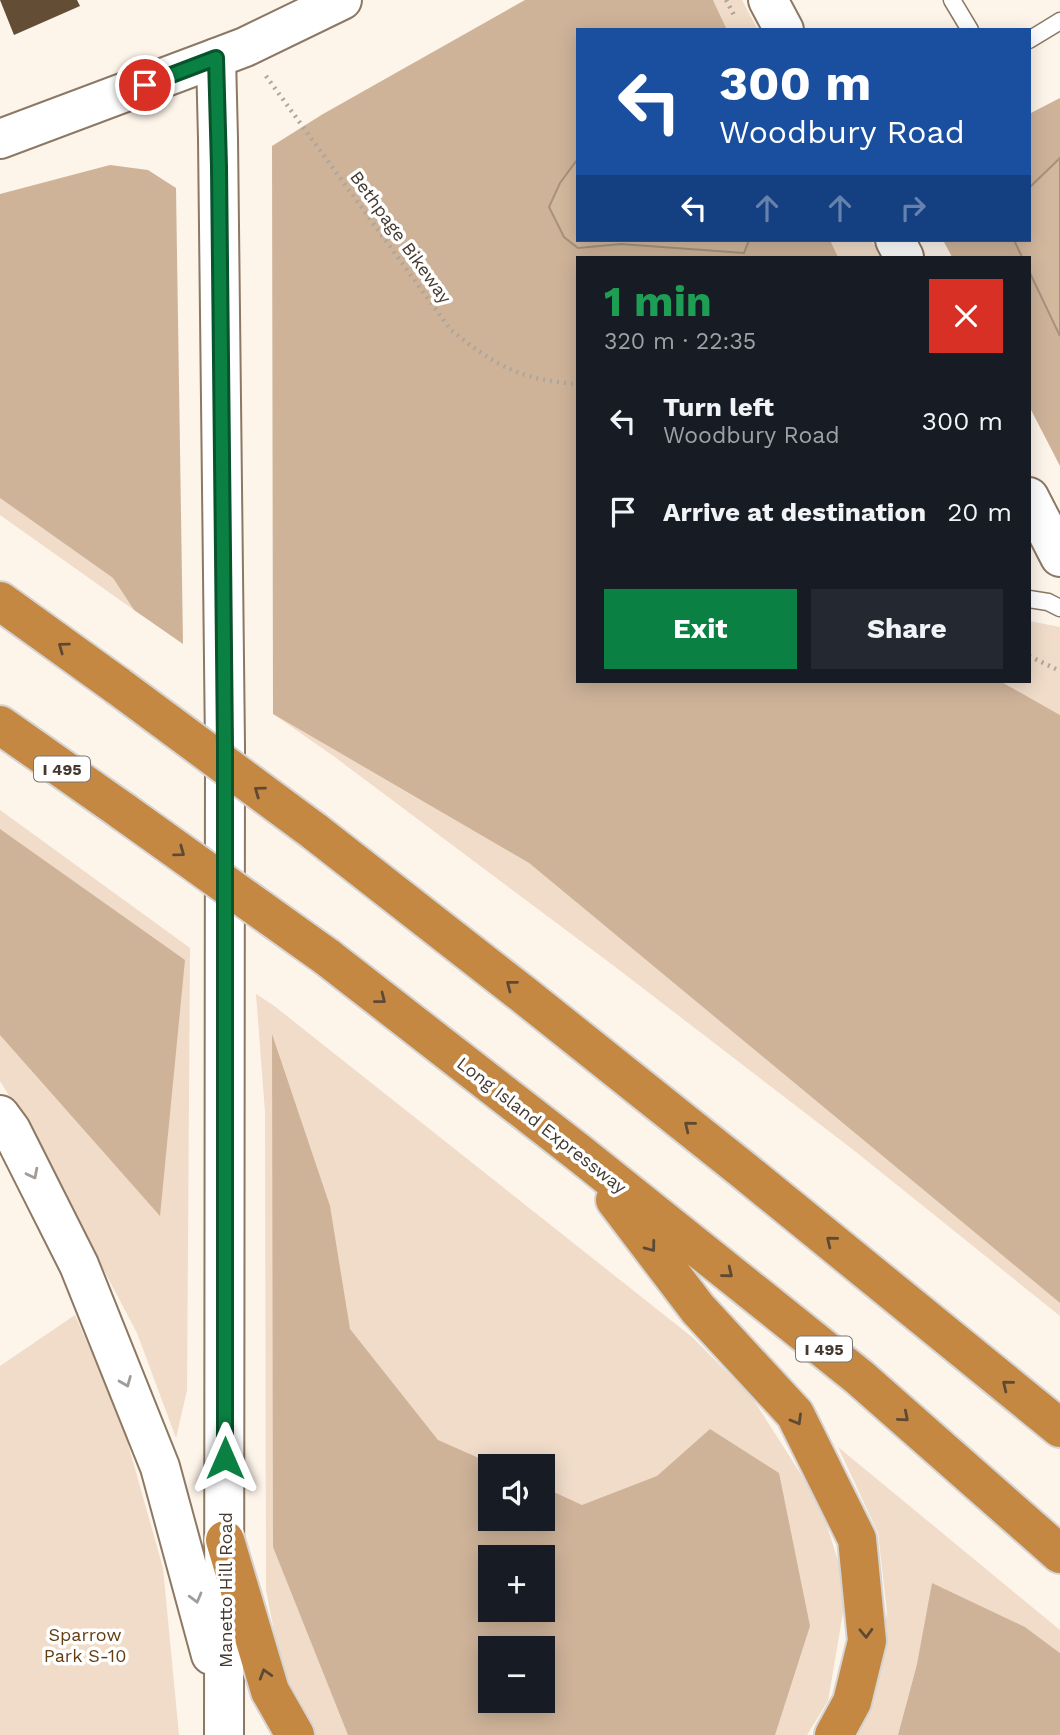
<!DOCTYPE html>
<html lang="en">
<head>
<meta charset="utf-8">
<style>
  body { margin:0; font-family:"Work Sans",sans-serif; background:#242831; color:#f1f3f6; height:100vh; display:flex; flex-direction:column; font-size:26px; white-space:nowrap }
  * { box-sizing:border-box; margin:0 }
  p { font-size:23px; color:#9ea1a6 }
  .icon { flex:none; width:38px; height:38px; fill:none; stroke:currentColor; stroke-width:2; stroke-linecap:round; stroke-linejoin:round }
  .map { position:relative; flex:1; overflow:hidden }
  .panel { position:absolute; left:576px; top:256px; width:455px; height:427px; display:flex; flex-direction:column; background:#171b24; border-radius:0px; box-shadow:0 4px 18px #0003 }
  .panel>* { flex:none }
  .hud { position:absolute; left:576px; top:28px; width:455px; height:214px; border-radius:0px; box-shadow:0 4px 18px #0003; background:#1a4fa0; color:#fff; overflow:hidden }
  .fabs { position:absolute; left:478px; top:1454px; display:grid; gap:14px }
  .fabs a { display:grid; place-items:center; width:77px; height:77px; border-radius:0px; background:#171b24; box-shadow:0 4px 18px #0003; font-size:35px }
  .pin { position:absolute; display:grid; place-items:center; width:60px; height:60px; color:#fff; margin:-30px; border:4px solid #fff; border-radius:50%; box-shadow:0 2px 7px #0007 }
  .me { position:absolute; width:77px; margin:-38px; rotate:0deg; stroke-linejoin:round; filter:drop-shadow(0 0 5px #0008) }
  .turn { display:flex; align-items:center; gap:24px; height:147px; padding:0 28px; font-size:32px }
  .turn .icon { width:91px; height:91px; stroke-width:2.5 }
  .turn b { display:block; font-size:49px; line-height:60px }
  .lanes { display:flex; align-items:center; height:66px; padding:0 28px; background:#0003; justify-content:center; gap:35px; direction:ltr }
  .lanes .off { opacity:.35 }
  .round { display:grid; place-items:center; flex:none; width:74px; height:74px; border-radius:0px; background:#242831 }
  .summary { display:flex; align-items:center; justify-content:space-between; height:119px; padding:0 28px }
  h1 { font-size:42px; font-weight:700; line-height:52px; color:#1e9e55 }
  .action { display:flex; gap:14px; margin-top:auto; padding:14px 28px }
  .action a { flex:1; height:80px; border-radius:0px; background:#0b8043; color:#fff; font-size:28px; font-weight:700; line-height:80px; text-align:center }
  .action a+a { background:#242831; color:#f1f3f6 }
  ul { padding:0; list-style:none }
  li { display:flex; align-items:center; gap:21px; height:91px; padding:0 28px }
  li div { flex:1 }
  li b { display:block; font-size:26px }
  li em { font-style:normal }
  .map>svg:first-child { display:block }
</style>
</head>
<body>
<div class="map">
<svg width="1060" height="1735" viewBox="0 0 1060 1735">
  <rect width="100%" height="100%" fill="#fdf4ea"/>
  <g fill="#f0dcc9" fill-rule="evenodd">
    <polygon points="713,0 742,0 758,30 727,30"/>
    <polygon points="830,240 871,240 881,257 838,257"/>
    <polygon points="0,498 113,578 134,610 0,515"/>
    <polygon points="1029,621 1060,627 1060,715 1000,681 1029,681"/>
    <polygon points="273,714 529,863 1060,1303 1060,1316 856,1152 614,966 332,755"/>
    <polygon points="0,810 190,948 187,1390 176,1438 137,1333 29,1128 0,1081"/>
    <path d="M256,994L273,1005L692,1337L751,1396L820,1504L847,1589L828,1701L807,1735H312L288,1703L266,1590L265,1112ZM490,1466H542V1519H490ZM490,1558H542V1610H490ZM490,1648H542V1701H490Z"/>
    <polygon points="75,1315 121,1419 163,1568 179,1735 0,1735 0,1366"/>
    <polygon points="838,1447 1060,1630 1060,1653 1025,1627 917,1664 898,1735 854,1735 873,1698 887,1613 878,1533"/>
  </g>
  <g fill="#ceb399" fill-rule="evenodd">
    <polygon points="525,0 713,0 727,30 578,30 578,240 830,240 838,257 578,257 578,681 1000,681 1060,715 1060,1303 529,863 273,714 272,146 323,114"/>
    <polygon points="1060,98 1060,158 1029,188 1029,114"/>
    <polygon points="110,165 148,170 176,188 183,644 134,610 113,578 0,498 0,194"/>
    <polygon points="943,240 1014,240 1022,257 952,257"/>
    <polygon points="1029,272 1060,336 1060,466 1029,406"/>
    <polygon points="0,829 185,960 160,1216 0,1035"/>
    <path d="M272,1034L330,1206L350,1329L438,1440L497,1466H490V1519H542L543,1487L582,1505L657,1476L710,1429L779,1473L810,1626L775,1735H348L273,1547ZM490,1558H542V1610H490ZM542,1648V1701H490V1648Z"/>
    <polygon points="932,1583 1025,1627 1060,1653 1060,1735 898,1735 917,1664"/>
  </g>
  <g fill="#d2b89d" stroke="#a7927d" stroke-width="2">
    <polygon points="1060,158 1060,336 1029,271 1029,257 1022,257 1014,240 1029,240 1029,188"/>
    <polygon points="577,160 578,240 749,240 744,253 621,244 578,248 564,237 549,207 560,183"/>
  </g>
  <polygon fill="#644d35" points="0,0 77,0 80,6 14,35"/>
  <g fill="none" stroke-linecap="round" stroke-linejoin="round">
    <g stroke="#8d7863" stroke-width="19">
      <g id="service">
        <polyline points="952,0 970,30"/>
        <polyline points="1029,40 1060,21"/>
        <polyline points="1029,599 1048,602 1060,608"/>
      </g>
    </g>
    <g stroke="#8d7863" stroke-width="42">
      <g id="secondary">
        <polyline points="768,0 784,30"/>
        <polyline points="216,58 218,139 225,747 224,1735"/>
        <polyline points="0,139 216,58 245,47 342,0"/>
        <polyline points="895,240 904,257"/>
        <polyline points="1029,497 1060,557"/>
        <polyline points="0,1115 11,1130 79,1265 160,1467 211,1655"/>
      </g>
    </g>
    <g stroke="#d6d4d2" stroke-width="42">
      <g id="motorway">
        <polyline points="0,601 118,686"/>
        <polyline points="0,725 124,812"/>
        <polyline points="314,831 524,995 742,1169 1060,1428"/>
        <polyline points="327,957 579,1153 859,1377 1060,1554"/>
        <polyline points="615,1200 698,1309 795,1414 857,1539 867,1641 852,1702 834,1735"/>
        <polyline points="225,1540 270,1691 295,1735"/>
      </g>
    </g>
    <g stroke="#aea59b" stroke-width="4.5" stroke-dasharray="2 5" stroke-linecap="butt">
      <polyline points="726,0 734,15"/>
      <path d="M266,76L450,329C474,349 498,367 529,376C544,381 562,382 578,385"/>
      <polyline points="1029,656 1060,671"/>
    </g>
    <use href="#service" stroke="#fff" stroke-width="16"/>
    <use href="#secondary" stroke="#fff" stroke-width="38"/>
    <use href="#motorway" stroke="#c58842" stroke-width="38"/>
    <g stroke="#d6d4d2" stroke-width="42" stroke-linecap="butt">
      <g id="motorway-bridge">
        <polyline points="118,686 314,831"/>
        <polyline points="124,812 327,957"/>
      </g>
    </g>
    <use href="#motorway-bridge" stroke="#c58842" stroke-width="38"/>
  </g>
  <defs><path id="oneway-chevron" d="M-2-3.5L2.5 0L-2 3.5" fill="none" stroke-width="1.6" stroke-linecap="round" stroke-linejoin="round" transform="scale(1.75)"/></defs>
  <g stroke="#5e4a34">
    <use href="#oneway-chevron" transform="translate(63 647) rotate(-144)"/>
    <use href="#oneway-chevron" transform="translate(259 791) rotate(-144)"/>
    <use href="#oneway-chevron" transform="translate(180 852) rotate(36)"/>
    <use href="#oneway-chevron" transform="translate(511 985) rotate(-142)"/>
    <use href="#oneway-chevron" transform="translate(381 999) rotate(38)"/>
    <use href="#oneway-chevron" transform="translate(689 1126) rotate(-141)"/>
    <use href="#oneway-chevron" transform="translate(831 1241) rotate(-141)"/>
    <use href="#oneway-chevron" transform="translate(651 1247) rotate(53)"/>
    <use href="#oneway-chevron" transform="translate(728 1273) rotate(39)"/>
    <use href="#oneway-chevron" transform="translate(1007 1385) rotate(-141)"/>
    <use href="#oneway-chevron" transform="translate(904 1417) rotate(41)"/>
    <use href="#oneway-chevron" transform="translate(797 1420) rotate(60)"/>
    <use href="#oneway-chevron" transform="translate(866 1633) rotate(88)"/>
    <use href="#oneway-chevron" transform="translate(265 1674) rotate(-107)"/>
  </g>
  <g stroke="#a29c98">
    <use href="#oneway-chevron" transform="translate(33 1174) rotate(63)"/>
    <use href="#oneway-chevron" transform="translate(126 1382) rotate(68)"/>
    <use href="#oneway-chevron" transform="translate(196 1598) rotate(75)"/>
  </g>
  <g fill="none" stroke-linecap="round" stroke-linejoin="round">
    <g stroke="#07532c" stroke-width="18">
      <polyline id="route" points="145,85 216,58 219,167 225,747 225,1458"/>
    </g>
    <use href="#route" stroke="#0b8043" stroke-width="12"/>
  </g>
  <g text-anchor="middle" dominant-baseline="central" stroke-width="7" stroke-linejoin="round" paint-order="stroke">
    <g fill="#fff" stroke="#7c756f" stroke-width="2">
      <rect x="34" y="756.5" width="56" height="25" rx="5"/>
      <rect x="796" y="1336.5" width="56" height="25" rx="5"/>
    </g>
    <g font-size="16" font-weight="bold" fill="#443a31">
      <text x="62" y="769">I 495</text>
      <text x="824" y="1349">I 495</text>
    </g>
    <g font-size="18" fill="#443a31" stroke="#fff">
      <text transform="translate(401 237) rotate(54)">Bethpage Bikeway</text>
      <text transform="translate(542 1125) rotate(38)">Long Island Expressway</text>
      <text transform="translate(225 1590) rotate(-90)">Manetto Hill Road</text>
    </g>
    <g font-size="18" fill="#633e10" stroke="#fff">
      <text x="85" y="1634">Sparrow<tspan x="85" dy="21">Park S-10</tspan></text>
    </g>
  </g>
</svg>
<div class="fabs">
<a><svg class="icon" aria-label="sound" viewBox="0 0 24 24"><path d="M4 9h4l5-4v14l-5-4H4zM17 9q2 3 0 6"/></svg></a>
<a>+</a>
<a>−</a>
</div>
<div class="pin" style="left:145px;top:85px;background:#d93025"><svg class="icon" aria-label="arrive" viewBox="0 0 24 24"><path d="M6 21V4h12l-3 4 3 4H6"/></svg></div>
<svg class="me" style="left:225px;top:1458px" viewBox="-20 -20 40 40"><path d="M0-17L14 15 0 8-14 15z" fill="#0b8043" stroke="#fff" stroke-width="4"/></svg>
<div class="hud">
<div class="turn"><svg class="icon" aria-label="left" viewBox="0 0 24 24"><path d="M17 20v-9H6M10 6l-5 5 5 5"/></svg><div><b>300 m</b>Woodbury Road</div></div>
<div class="lanes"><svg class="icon" aria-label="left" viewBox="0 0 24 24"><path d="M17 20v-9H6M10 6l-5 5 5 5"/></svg><svg class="icon off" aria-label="ahead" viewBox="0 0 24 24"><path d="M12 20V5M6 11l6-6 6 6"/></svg><svg class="icon off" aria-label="ahead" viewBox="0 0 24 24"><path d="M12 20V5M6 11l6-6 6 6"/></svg><svg class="icon off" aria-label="right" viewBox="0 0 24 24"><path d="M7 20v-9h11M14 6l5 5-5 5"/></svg></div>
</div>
<section class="panel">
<div class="summary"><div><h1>1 min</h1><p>320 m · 22:35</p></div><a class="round" style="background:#d93025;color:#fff"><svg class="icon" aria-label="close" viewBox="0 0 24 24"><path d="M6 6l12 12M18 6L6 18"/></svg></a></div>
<ul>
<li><svg class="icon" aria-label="left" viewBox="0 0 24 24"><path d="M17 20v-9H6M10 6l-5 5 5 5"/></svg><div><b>Turn left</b><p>Woodbury Road</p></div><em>300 m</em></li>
<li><svg class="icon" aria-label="arrive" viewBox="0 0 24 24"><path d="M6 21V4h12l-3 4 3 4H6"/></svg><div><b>Arrive at destination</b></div><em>20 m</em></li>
</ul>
<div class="action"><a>Exit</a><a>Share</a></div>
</section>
</div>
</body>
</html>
